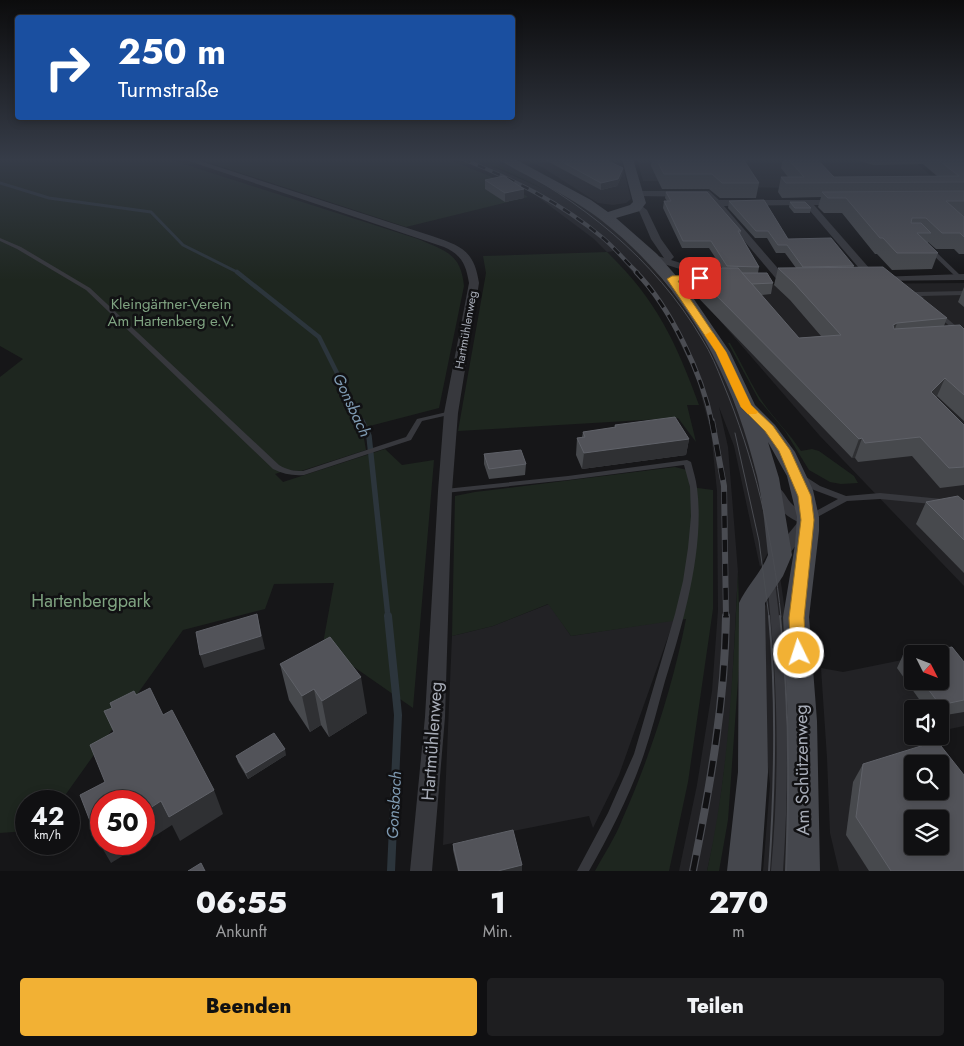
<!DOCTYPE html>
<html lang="de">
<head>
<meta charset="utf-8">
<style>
  body { margin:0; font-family:Jost,sans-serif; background:#1e1e20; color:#f1f3f6; height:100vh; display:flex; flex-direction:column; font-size:19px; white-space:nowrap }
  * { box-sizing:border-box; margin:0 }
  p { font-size:16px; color:#9c9d9f }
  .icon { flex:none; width:28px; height:28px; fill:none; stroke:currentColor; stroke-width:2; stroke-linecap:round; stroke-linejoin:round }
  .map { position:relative; height:871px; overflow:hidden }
  .side { display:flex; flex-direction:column; background:#101012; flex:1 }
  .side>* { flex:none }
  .guide { position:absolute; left:15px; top:15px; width:500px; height:105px; border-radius:5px; box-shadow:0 2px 8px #0003,0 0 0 1px #303032; background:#1a4fa0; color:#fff; overflow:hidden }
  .needle { width:32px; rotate:132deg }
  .controls { position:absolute; left:904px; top:645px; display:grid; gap:10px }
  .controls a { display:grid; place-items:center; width:45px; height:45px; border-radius:5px; background:#101012; box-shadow:0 2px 8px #0003,0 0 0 1px #303032; font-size:25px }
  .speed { position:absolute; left:15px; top:790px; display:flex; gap:10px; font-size:25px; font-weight:700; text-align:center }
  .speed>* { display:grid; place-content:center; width:65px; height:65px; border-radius:50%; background:#101012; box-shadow:0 2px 8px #0003,0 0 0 1px #303032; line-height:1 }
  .speed small { font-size:12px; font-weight:400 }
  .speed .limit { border:8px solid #d22; background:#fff; color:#111 }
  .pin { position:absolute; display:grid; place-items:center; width:42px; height:42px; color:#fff; margin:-21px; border-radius:10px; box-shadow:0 2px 8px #0006 }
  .me { position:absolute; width:55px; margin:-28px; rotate:356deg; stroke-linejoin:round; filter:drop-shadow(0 0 4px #0008) }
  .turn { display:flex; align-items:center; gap:18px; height:105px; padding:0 20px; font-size:22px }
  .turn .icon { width:65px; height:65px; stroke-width:2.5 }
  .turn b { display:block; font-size:35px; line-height:42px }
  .eta { display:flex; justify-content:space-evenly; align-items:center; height:85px; text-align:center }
  .eta b { font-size:30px; font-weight:800; line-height:35px }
  .button { display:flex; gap:10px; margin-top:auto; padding:10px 20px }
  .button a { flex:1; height:58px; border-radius:5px; background:#f2b134; color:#111; font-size:20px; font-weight:800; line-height:58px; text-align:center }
  .button a+a { background:#1e1e20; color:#f1f3f6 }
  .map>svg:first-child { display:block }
</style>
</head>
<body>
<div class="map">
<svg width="964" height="871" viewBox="0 0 964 871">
  <rect width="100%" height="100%" fill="#161618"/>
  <g fill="#222225" fill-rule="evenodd">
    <polygon points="458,159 471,159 489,165 541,188 488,159 501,159 509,162 580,204 618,232 649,263 672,292 675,292 693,319 719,365 751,446 767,508 769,551 760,567 734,446 719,407 728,447 738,572 730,726 717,826 707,871 679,871 697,785 712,691 718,610 717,491 711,432 696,376 661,304 614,251 607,252 594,239 534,194 482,167"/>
    <polygon points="524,159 621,159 631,199 626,203 613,205 598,203 542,167"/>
    <polygon points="637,159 912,159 947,190 727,187 701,181 643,181"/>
    <polygon points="964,283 964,586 820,436 689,285"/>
    <polygon points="780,576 793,668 794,871 763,871 770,784 766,750 765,606"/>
    <polygon points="549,604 571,636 674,620 619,775 593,828 589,816 443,845 452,636 493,626"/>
    <path d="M950,651L964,668V726L940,731V709H912V736H931L964,781V871H839L830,833L827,758L821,668L843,672L912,658V681H940V654ZM912,764H940V791H912ZM912,819H940V846H912Z"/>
  </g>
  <g fill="#1e261f">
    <path d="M0,159H168L418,239C445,251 461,253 464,286L439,408L362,428L366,450L301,471L287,470L275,474L283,482L385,449L402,465L434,460L413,708L354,667L320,660L334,583L274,584L265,609L183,630L61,801H26V831L0,833V377L23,359L0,346Z"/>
    <polygon points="198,159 447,159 502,181 528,197 406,227"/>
    <polygon points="471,159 488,159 547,191 509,172"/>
    <path d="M607,252C656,299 676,342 699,405H687L696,442L678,418L458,431L486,273L483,256Z"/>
    <path d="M728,343H730C740,360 748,378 758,395C770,415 788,431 801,451L812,449L819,451L854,476L858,483L841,484L830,482L809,470L785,431L759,400Z"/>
    <path d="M675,467L687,470L690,487L713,490V609L688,782L669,871H595C604,854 615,838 622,820C650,757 673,686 686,619L571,636L548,604L493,626L452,636L455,496L475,492Z"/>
    <path d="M738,572L740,653L728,820L719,871H707C729,772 733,673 738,572Z"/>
  </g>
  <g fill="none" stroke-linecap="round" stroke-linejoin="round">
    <polyline stroke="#2c353c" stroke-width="3" points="0,183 49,198 151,212 183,245 239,273"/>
    <polyline stroke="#2c353c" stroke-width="4.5" points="237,272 319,337 362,423"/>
    <polyline stroke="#2c353c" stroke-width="5.5" points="362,421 369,436 388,617"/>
    <polyline stroke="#2c353c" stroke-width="8" points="388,616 398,715 391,871"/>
    <g fill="#37383d" fill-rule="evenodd">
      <path d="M0,238L21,247L90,288L279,465C287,470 294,471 303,471L406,437L417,419L451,411L454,413L453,414L422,421L411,440L304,475C293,476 283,474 273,469L86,290L17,249L0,241Z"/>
      <polygon points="929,249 933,249 961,276 961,278 957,278 929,251"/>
      <polygon points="964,291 964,295 921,296 924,298 921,300 913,294 916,292"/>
      <polygon points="940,313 942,314 964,333 964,338 962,337 938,316 938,314"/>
      <path d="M687,460L691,462C693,470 696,479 697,488C705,548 683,624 665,681C658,706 652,730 644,754C630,795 610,834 589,871H577L608,813L634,754L675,614L683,581L688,548L691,516L690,487L684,465L568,480L445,493L441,491L445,489L568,476Z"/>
      <polygon points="800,477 806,477 820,486 846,496 880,493 942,499 945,500 946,502 945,504 942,505 880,499 847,501 810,521 807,520 806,518 807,516 838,499 814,490 800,481 799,479"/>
      <path d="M771,580L774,581L775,583C788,680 790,773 783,871H771C780,773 778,681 767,583L768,581Z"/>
    </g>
    <g fill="#37383d" fill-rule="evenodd">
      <path d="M183,159H194L432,236C461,246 474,250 479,283L458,413L452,491L445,717L432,871H410L425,717L438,491L444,413L469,283C466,265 462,255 444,247Z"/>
      <polygon points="638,191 709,191 719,200 840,200 841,202 837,205 814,205 877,277 964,274 964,280 870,281 805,205 724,206 788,280 783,283 779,282 707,197 635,196 634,194"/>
      <polygon points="638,203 647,210 661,239 674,257 671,260 707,271 707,275 711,278 710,280 668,281 667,279 668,277 672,276 699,275 648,259 647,257 652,254 664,258 651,239 639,211 634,206"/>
      <path d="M774,485C783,487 786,499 793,505C799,511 811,513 816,520L786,558L780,560L774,558L772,554L798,522C783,515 774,504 767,490L769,486Z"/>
    </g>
    <path fill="#45474d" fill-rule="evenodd" d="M501,159H515L591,200L608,212L630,205L633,202L622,159H633L646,203L640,211L616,218L657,254L685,286L730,352L755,405L775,425L795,452L813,490L819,517V531L809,617L817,721L820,871H786L788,721L783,617L795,545L797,517L787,476L768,442L779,478L792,555L783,576L765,603L768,772L761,871H727L738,772L739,603C747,586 761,573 768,555C765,529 763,502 757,476C732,373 686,287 601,220C579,203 554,190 530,177C521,172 508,167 501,159Z"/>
    <g stroke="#4a4c52" stroke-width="1">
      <path d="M498,159C580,199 655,259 702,339C711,353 717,368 723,383C754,457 773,538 781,617"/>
      <polyline points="735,433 759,541 769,617"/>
    </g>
    <g stroke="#4a4c52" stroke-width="2">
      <path d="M769,616C777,701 775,786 769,871"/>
      <path d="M780,616C789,701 790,785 786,871"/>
    </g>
    <g stroke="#4a4c52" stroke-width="4">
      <path id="rail-far3" d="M463,159C514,180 560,202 603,238C615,248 626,262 638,273"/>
    </g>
    <g stroke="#4a4c52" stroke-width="5">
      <path id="rail-far2" d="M636,272C671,308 702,374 712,423"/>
    </g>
    <g stroke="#4a4c52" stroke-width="6">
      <polyline id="rail-far1" points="712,421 724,486 726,617"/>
    </g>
    <g stroke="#4a4c52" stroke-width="8">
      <path id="rail" d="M693,871C710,787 725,702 726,616"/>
    </g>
    <use href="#rail-far3" stroke="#111113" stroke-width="2.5" stroke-dasharray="8" stroke-linecap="butt"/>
    <use href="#rail-far2" stroke="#111113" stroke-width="3" stroke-dasharray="9" stroke-linecap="butt"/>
    <use href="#rail-far1" stroke="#111113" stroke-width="4.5" stroke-dasharray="12" stroke-linecap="butt"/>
    <use href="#rail" stroke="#111113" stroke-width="5.5" stroke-dasharray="16" stroke-linecap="butt"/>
  </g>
  <g fill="#47494d" fill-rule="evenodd">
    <polygon points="327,159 344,159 338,161"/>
    <polygon points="540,159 608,159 605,159 623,168 622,175 617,186 601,190 547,161 541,162"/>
    <polygon points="652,159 748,159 745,161 759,183 756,198 720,198 709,189 662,189 651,166"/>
    <polygon points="783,159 817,159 834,177 937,176 923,164 874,165 859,161 856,159 964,159 964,216 963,216 964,217 964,254 959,254 954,249 936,249 928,242 928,243 938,253 932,269 892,270 877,254 875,254 842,213 824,213 818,207 821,197 782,198 778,192 781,177 788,177 781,168"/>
    <polygon points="485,180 524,198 505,202 485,189"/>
    <polygon points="666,192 741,231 740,235 759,267 758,273 773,283 771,294 761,295 799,338 821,336 790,300 774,285 778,268 796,268 785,253 776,253 767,238 755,238 728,208 729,201 788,239 854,266 853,267 947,318 944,326 964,329 964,421 937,396 936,397 964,425 964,485 940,488 912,456 858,462 855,458 852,458 686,285 689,268 722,268 709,248 682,248 663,208 664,201 667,201 665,198"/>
    <polygon points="790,202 811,208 810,213 794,213 789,207"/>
    <polygon points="964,287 964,307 958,302"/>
    <polygon points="615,425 689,439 686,455 582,469 576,455 577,438 582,437 583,432 614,428"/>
    <polygon points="484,454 526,464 525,475 489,479 484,464"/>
    <polygon points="964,501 964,573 916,524 926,502"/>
    <path d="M952,647L964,662V712L940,716V709H926L897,668L903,655ZM912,654H940V681H912Z"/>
    <polygon points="280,664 367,713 329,737 321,725 310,732 289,700"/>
    <polygon points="286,755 248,779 238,762 236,756"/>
    <polygon points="863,764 964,871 869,871 846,835 853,782"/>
    <polygon points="453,844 522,865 522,871 458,871 453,850"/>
  </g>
  <g fill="#2f3033">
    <polygon points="337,159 344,159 338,161"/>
    <polygon points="541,159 547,159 547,161 541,162"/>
    <polygon points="623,168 622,175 617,186 601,190 601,183"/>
    <polygon points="524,189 524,198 505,202 505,193"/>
    <polygon points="897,323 891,340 893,325"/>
    <polygon points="945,378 937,396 923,410 931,392"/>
    <polygon points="862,438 855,458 852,458 859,439"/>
    <polygon points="689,439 686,455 582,469 584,453"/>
    <polygon points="257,614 265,649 204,668 200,655"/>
    <polygon points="361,677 367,713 329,737 322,701"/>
    <polygon points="314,689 321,725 310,732 302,696"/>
    <polygon points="285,749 286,755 248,779 246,773"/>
    <polygon points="214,790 223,814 180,841 172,825 144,843 144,812 161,801"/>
    <polygon points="101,836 101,844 142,844 111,863 97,839"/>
    <polygon points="522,865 522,871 498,871"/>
  </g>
  <g fill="#525359" stroke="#5f6168" fill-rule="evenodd">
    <polygon points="557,159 604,159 623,168 618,179 601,183"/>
    <polygon points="656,159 743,159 759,183 722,183 712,174 664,174"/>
    <polygon points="788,159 817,159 834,177 959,176 937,159 964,159 964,182 786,183 781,177 804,177"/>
    <polygon points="504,176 524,189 505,193 485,180"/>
    <polygon points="964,191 964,201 946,201 964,217 964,237 960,233 942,233 926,218 912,218 911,223 921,223 931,233 917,233 938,253 897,253 883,238 880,238 846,198 828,198 822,192"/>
    <polygon points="666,192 707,192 741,231 738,231 759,267 727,266 711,241 683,241 664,201 671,201"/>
    <polygon points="764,200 788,239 831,238 854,266 803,267 787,245 778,245 768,231 756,231 729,201"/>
    <polygon points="790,202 805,202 811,208 795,208"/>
    <polygon points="883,267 947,318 897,323 893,325 894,329 960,325 964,329 964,395 945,378 931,392 964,425 964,467 949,468 920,437 865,443 862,438 859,439 689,268 738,268 799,338 841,335 794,283 778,268"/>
    <polygon points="742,273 767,273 773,283 752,284"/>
    <polygon points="675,417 689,439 584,453 577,438 585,437 583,432 616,427 615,425"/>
    <polygon points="521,450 526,464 489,469 484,454"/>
    <polygon points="958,496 964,501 964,540 926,502"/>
    <polygon points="257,614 261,636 200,655 196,632"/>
    <polygon points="330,637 361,677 322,701 314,689 302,696 280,664"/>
    <polygon points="952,647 964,662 964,700 940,705 922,681 940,681 940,654 912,654 912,668 903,655"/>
    <polygon points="150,688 163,715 172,710 214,790 169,817 161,801 144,812 144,801 101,801 101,836 97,839 80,795 105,782 90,745 114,732 104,711 112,708 110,703 134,691 136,695"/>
    <polygon points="274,733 285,749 246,773 236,756"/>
    <path d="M937,741L964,775V871H891L856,817L863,764ZM912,764H940V791H912ZM912,819H940V846H912Z"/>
    <polygon points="513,830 522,865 498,871 459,871 453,844"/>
    <polygon points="201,863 205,871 188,871"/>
  </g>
  <linearGradient id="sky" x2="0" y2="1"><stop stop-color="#0c0c0d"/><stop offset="0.57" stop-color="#363c48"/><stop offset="1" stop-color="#363c48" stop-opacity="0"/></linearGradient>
  <rect width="964" height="280" fill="url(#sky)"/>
  <polygon fill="#f2b134" stroke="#9d7322" points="700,275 704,278 703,280 678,281 726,352 751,405 773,426 790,450 811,496 814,520 804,618 806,653 804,657 799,659 793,657 791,653 789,618 801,520 798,496 779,451 765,431 741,407 716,352 667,279 672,276"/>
  <polygon fill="#f59e0b" points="710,332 713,333 726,352 751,405 758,412 756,414 748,414 741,407 716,352 705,335"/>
  <g text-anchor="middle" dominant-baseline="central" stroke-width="5" stroke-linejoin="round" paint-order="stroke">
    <g font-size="12" fill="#a8adb8" stroke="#111113">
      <text transform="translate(466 330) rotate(-80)">Hartmühlenweg</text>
    </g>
    <g font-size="15" fill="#7fa381" stroke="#111113">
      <text x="171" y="304">Kleingärtner-Verein<tspan x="171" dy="17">Am Hartenberg e.V.</tspan></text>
    </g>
    <g font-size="16" font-style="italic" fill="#7f9bb3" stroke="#111113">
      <text transform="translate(352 405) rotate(65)">Gonsbach</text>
      <text transform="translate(394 805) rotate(-87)">Gonsbach</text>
    </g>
    <g font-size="18" fill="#7fa381" stroke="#111113">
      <text x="91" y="601">Hartenbergpark</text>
    </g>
    <g font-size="18" fill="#a8adb8" stroke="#111113">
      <text transform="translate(432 741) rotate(-86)">Hartmühlenweg</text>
      <text transform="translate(802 770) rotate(-91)">Am Schützenweg</text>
    </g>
  </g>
</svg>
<div class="controls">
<a><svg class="needle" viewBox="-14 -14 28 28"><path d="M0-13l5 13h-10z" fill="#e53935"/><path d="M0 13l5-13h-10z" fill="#9c9d9f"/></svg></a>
<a><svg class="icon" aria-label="sound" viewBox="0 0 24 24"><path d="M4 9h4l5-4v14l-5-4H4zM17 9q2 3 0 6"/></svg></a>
<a><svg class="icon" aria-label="search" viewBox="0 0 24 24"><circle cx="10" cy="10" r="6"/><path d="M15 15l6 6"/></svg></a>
<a><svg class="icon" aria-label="layers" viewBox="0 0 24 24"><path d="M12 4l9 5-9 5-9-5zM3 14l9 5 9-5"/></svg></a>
</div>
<div class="speed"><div>42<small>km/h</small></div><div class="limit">50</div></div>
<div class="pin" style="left:700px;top:278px;background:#d93025"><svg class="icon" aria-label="arrive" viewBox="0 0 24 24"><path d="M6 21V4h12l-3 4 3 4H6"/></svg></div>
<svg class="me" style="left:799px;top:653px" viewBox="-20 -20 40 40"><circle r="17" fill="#f2b134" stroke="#fff" stroke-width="3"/><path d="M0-11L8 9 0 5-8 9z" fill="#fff"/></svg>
<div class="guide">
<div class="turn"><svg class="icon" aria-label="right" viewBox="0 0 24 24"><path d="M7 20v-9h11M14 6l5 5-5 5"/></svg><div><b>250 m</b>Turmstraße</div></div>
</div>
</div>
<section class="side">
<div class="eta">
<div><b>06:55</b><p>Ankunft</p></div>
<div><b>1</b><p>Min.</p></div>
<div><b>270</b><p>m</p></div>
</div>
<div class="button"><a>Beenden</a><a>Teilen</a></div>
</section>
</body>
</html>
